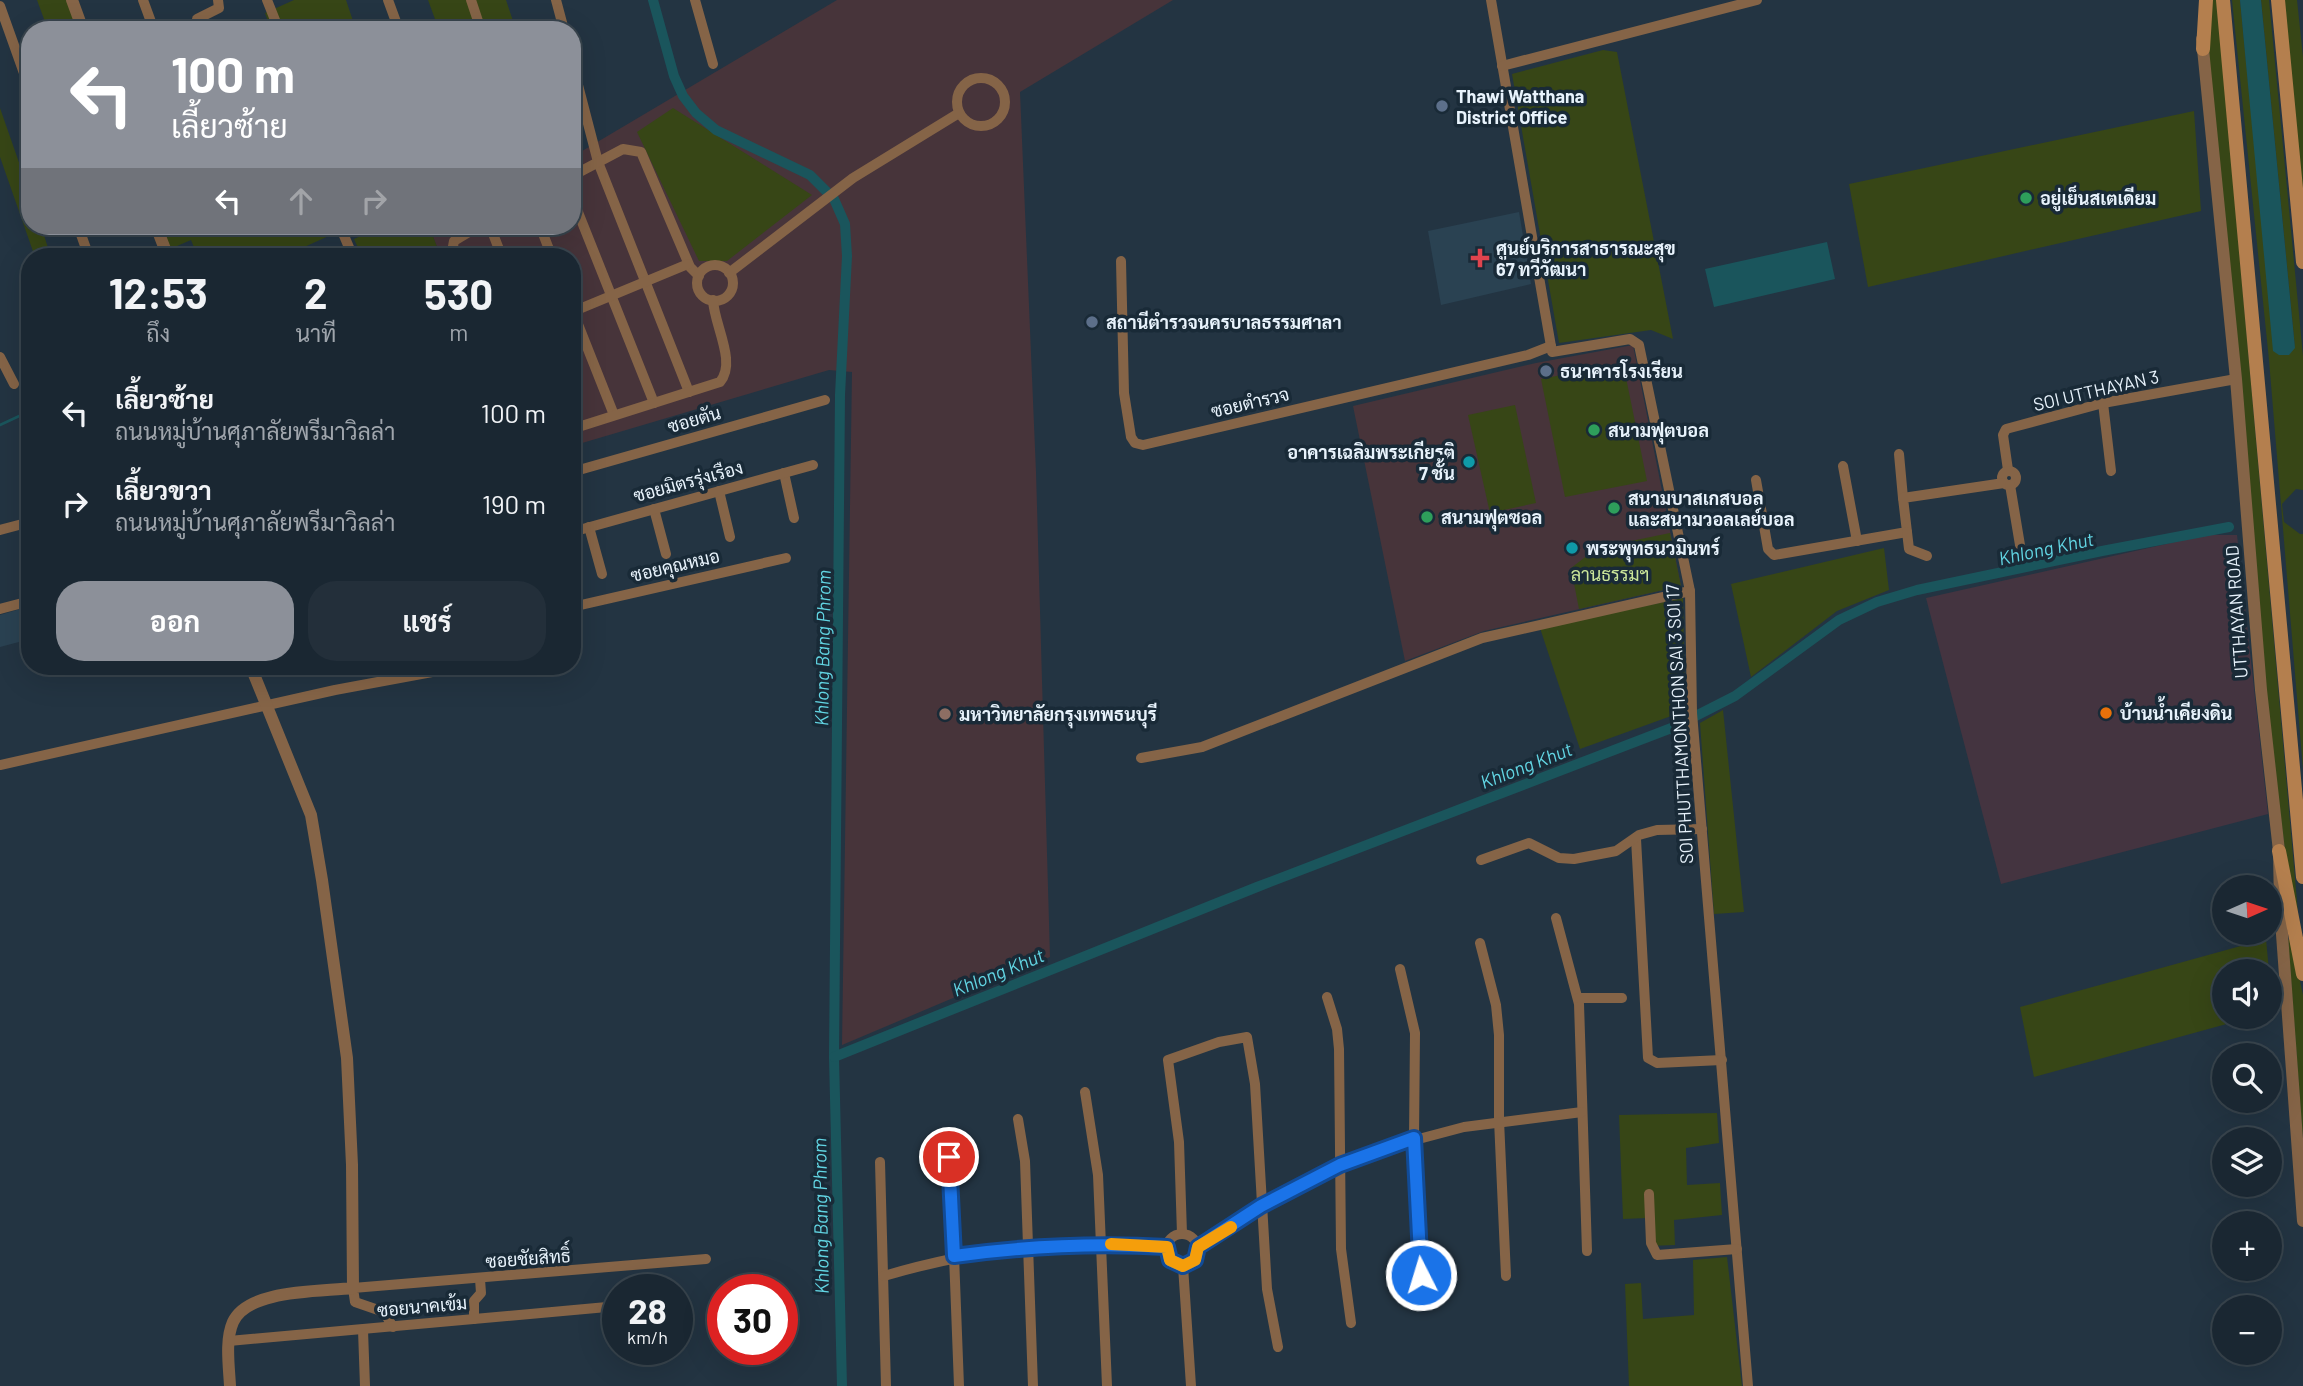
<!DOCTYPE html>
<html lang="th">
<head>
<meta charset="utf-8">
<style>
  body { margin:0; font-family:Barlow,Sarabun,sans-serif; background:#232f3a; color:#f1f3f6; height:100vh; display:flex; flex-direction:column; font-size:26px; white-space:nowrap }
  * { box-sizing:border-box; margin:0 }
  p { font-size:23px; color:#9fa5ac }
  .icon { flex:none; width:38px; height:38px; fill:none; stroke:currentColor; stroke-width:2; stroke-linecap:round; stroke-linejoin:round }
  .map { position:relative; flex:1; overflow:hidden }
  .drawer { position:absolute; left:21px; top:248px; width:560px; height:427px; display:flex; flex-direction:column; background:#1a2732; border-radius:28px; box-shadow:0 7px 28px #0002,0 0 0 2px #38444d }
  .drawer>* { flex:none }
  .guide { position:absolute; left:21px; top:21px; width:560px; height:214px; border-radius:28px; box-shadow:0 7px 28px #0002,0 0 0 2px #38444d; background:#8c9099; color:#fff; overflow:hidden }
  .needle { width:46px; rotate:87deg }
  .buttons { position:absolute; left:2212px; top:875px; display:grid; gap:14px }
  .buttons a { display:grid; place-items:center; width:70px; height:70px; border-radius:50%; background:#1a2732; box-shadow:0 7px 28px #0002,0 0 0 2px #38444d; font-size:35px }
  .speed { position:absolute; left:602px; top:1274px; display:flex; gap:14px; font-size:35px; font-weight:700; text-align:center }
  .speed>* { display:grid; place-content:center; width:91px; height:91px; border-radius:50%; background:#1a2732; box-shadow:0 7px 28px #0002,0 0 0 2px #38444d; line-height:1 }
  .speed small { font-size:18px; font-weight:400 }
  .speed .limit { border:10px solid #d22; background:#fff; color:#111 }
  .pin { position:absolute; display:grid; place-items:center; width:60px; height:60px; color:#fff; margin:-30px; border:4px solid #fff; border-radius:50%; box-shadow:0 2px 7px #0007 }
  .me { position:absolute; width:77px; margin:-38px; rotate:355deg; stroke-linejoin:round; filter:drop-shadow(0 0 5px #0008) }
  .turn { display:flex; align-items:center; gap:24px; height:147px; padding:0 35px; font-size:32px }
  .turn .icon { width:91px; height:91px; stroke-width:2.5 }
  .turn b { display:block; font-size:49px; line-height:60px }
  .lanes { display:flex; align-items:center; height:66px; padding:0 35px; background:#0003; justify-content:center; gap:35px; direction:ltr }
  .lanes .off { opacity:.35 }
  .eta { display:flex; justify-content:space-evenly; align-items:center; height:119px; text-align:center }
  .eta b { font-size:42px; font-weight:700; line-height:49px }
  .primary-button { display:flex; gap:14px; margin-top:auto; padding:14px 35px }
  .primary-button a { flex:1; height:80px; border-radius:28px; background:#8c9099; color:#fff; font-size:28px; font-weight:700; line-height:80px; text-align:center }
  .primary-button a+a { background:#232f3a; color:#f1f3f6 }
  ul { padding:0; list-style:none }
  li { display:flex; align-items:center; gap:21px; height:91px; padding:0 35px }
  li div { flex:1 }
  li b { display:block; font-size:26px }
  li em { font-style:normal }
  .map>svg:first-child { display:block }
</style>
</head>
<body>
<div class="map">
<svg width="2303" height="1386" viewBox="0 0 2303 1386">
  <rect width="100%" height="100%" fill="#233442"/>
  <polygon fill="#443440" points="2206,535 2237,535 2268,814 2001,884 1926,598"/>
  <g fill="#2a4252">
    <polygon points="1519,212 1531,284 1441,305 1428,231"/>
    <polygon points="30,606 30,639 0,647 0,615"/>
  </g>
  <g fill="#47343a">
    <polygon points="837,0 1173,0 1020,92 1036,472 1050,957 842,1045 852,372 829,370 572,446 572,257 441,257 433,237 451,226 572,226 572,157"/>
    <polygon points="1633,345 1681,586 1484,631 1405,661 1353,406 1536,363"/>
  </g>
  <g fill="#374616">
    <polygon points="37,0 67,0 78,30 48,30"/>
    <polygon points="294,0 346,0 356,30 271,30 265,13"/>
    <polygon points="428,0 506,0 516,30 439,30"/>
    <path d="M2209,0H2217L2300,935C2284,869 2281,802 2269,735L2207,45Z"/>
    <polygon points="2232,0 2240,0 2256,162 2295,348 2261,0 2269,0 2303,356 2303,770 2269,360"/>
    <polygon points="2284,0 2297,0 2303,57 2303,206"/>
    <polygon points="1603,50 1617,52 1673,339 1651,330 1559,343 1512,74"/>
    <polygon points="0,108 30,194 30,226 41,226 51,257 35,257 0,157"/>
    <polygon points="673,108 812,195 727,261 699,261 637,132"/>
    <polygon points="2194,111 2201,211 1868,287 1849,184"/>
    <polygon points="162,226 328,226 331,235 282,257 198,257 191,240 170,249"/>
    <polygon points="384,226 429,226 441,257 362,257 354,239"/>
    <polygon points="1623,363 1647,481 1565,497 1541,379"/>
    <polygon points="1515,405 1536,503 1490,513 1468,415"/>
    <polygon points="1670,533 1681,586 1579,609 1571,568 1597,548"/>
    <polygon points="1884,548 1889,590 1837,611 1751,677 1731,584"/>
    <polygon points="1683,598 1685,711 1580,749 1540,628"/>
    <polygon points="1723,710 1744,912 1714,914 1700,723"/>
    <polygon points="2266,939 2269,971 2224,971 2224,1017 2252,1017 2034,1077 2020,1007"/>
    <polygon points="2291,939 2303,995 2303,1142 2288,940"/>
    <polygon points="1717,1113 1719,1143 1686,1148 1687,1185 1720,1183 1722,1215 1674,1220 1675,1245 1649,1246 1647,1218 1623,1219 1619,1115"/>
    <polygon points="1727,1257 1742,1386 1629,1386 1625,1284 1641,1283 1643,1319 1694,1315 1693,1260"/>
  </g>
  <g fill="#1a555c">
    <polygon points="2240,0 2261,0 2295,348 2289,355 2279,355 2273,351"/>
    <polygon points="1827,242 1835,279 1714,307 1705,269"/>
  </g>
  <polygon fill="#233442" points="2296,489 2303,490 2303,534 2300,534 2284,522 2282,504"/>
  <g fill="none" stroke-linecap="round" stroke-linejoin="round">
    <polyline stroke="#1a555c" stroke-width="2.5" points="0,425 30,411"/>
    <g stroke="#1a555c" stroke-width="10">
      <polyline points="653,0 674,76 683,96 696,113 716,130 810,175 834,199 845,224 847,256 840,395 834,1057 842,1386"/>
      <polyline points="834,1057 1257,887 1674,727 1735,696 1839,620 1877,602 1917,590 2102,551 2229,527"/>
    </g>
    <g stroke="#856447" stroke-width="10">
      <polyline points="143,0 154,30"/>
      <polyline points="267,0 279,30"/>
      <polyline points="388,0 399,30"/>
      <polyline points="471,0 481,30"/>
      <polyline points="556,0 564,30"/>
      <polyline points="695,0 713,64"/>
      <polyline points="1491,0 1552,352 1630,339 1639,345 1690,591 1692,713 1748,1386"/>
      <polyline points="0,6 30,90"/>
      <polyline points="197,30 197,19 219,8 218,0"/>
      <polyline points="572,62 598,162 689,392"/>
      <polyline points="1502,66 1757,0"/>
      <circle cx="981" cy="102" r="24"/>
      <polyline points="572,176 623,149 641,152 690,267 699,276"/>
      <polyline points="572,197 654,403"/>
      <polyline points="78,226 89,257"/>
      <polyline points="340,226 353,257"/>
      <polyline points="490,226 502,257"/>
      <polyline points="540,226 552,257"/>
      <polyline points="451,257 454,241 479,226"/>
      <polyline points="1121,261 1124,393 1131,437 1135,443 1143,445 1528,355 1551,346"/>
      <circle cx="715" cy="283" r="18"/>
      <polyline points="729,273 853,178 959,113"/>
      <polyline points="572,309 614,415"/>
      <polyline points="572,312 688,264"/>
      <polyline points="0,357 14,384"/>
      <polyline points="2103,403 2111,471"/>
      <path d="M572,429L720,382C737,362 714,325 713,300"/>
      <polyline points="1899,454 1903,498"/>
      <polyline points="1843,466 1857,541"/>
      <polyline points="2008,470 2003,435 2006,429 2103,403 2236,379"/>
      <circle cx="2009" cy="478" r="7"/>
      <polyline points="572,472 825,400"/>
      <polyline points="784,473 794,518"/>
      <polyline points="1756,480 1768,549 1774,555 1907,532 1903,498 2004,483"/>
      <polyline points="2010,485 2020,545"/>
      <polyline points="719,491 730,537"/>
      <polyline points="654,509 666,554"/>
      <polyline points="589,527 602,574"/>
      <polyline points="0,530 30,522"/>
      <polyline points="572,532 813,465"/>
      <polyline points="1907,532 1909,549 1927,556"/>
      <polyline points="572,607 786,558"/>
      <polyline points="0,609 30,601"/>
      <polyline points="1141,758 1202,747 1482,638 1690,591"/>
      <polyline points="0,765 335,690 459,667"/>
      <polyline points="1636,839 1648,1058 1657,1063 1722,1060"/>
      <polyline points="1481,860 1529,843 1559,858 1574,859 1616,851 1639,835 1657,830 1702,829"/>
      <polyline points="1556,918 1579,1004 1587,1251"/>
      <polyline points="1480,943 1496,1005 1499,1035 1499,1120 1506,1276"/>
      <polyline points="1400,969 1415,1033 1414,1138 1418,1246 1425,1301"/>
      <polyline points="1327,997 1337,1029 1339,1049 1341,1249 1351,1323"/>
      <polyline points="1578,998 1622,998"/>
      <polyline points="1085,1092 1098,1175 1107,1386"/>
      <polyline points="1018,1119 1025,1161 1033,1386"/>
      <polyline points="947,1136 951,1177 959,1386"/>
      <polyline points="880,1162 886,1386"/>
      <polyline points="1649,1194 1651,1243 1657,1255 1737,1249"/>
      <polyline points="1182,1234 1179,1142 1168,1060 1219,1042 1247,1037 1255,1084 1267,1289 1278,1347"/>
      <circle cx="1182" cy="1250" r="16"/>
      <polyline points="1197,1247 1272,1200 1340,1165 1381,1149 1464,1127 1582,1112"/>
      <polyline points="1183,1266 1191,1386"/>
      <path d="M884,1276C986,1246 1061,1241 1167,1247"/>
      <polyline points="474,1319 474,1301 481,1293 480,1279"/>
      <polyline points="393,1327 384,1312 355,1302 353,1288 706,1259"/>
      <polyline points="363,1330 365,1386"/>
      <polyline points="229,1341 618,1306"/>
    </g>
    <g stroke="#856447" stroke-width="12">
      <polyline points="72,0 83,30"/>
      <polyline points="2202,39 2236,379 2261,690 2279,851 2280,907 2303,1221"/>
      <polyline points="156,226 168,257"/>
      <path d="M230,1386C229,1366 225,1340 233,1322C248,1289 320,1292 353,1288L352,1165L347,1058L322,880L311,815L251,667"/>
    </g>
    <g stroke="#b47f4e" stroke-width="14">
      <polyline points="2223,0 2303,877"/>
      <polyline points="2278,0 2303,262"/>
      <polyline points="2203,49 2206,0"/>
      <polyline points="2279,851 2303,974"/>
    </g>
  </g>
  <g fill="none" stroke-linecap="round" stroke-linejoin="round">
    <g stroke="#114b97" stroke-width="18">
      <path id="route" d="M949,1157L954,1256C1026,1246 1094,1243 1167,1247L1170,1260L1183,1266L1195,1260L1198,1247L1261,1206L1340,1165L1414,1138L1421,1275"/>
    </g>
    <use href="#route" stroke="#1a73e8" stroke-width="12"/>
    <polyline stroke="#f59e0b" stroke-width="12" points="1111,1244 1167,1247 1170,1260 1183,1266 1195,1260 1198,1247 1231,1227"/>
  </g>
  <g fill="#5c6f8a" stroke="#192a37" stroke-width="2.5">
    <circle cx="1442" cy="106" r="7"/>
    <circle cx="1092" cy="322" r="7"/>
    <circle cx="1546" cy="371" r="7"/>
  </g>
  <g fill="#2e9e5b" stroke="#192a37" stroke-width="2.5">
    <circle cx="2026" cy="198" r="7"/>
    <circle cx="1594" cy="430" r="7"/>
    <circle cx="1614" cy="508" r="7"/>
    <circle cx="1427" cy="517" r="7"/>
  </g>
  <path fill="#e0444e" stroke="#192a37" stroke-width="2.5" d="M1476.5 247.5h7v7h7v7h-7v7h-7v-7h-7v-7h7z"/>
  <g fill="#0f9aa8" stroke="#192a37" stroke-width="2.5">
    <circle cx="1469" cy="462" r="7"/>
    <circle cx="1572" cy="548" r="7"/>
  </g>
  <circle fill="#e8710a" stroke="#192a37" stroke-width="2.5" cx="2106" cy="713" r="7"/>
  <circle fill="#8d6e63" stroke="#192a37" stroke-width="2.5" cx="945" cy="714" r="7"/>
  <g text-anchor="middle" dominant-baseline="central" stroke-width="7" stroke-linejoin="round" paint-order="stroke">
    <g font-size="18" font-weight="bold" fill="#e8f3fc" stroke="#192a37" text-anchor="start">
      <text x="1456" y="96">Thawi Watthana<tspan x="1456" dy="21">District Office</tspan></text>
      <text x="2040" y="198">อยู่เย็นสเตเดียม</text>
      <text x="1496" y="248">ศูนย์บริการสาธารณะสุข<tspan x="1496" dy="21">67 ทวีวัฒนา</tspan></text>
      <text x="1106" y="322">สถานีตำรวจนครบาลธรรมศาลา</text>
      <text x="1560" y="371">ธนาคารโรงเรียน</text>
      <text x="1608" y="430">สนามฟุตบอล</text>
      <text x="1455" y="452" text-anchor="end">อาคารเฉลิมพระเกียรติ<tspan x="1455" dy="21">7 ชั้น</tspan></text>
      <text x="1628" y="498">สนามบาสเกสบอล<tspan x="1628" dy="21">และสนามวอลเลย์บอล</tspan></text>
      <text x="1441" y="517">สนามฟุตซอล</text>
      <text x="1586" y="548">พระพุทธนวมินทร์</text>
      <text x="2120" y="713">บ้านน้ำเคียงดิน</text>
      <text x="959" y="714">มหาวิทยาลัยกรุงเทพธนบุรี</text>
    </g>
    <g font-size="18" fill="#e8f3fc" stroke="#192a37">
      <text transform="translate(2096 390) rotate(-13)">SOI UTTHAYAN 3</text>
      <text transform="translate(1250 402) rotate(-13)">ซอยตำรวจ</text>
      <text transform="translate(694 419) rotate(-16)">ซอยตัน</text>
      <text transform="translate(688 481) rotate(-15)">ซอยมิตรรุ่งเรือง</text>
      <text transform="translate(675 565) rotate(-13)">ซอยคุณหมอ</text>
      <text transform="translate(2236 612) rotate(-94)">UTTHAYAN ROAD</text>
      <text transform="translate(1679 724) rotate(-93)">SOI PHUTTHAMONTHON SAI 3 SOI 17</text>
      <text transform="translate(528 1258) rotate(-4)">ซอยชัยสิทธิ์</text>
      <text transform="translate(422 1306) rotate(-5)">ซอยนาคเข้ม</text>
    </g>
    <g font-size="18" fill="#cbe699" stroke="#192a37">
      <text x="1610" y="574">ลานธรรมฯ</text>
    </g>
    <g font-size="19" font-style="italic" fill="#62d5e3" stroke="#192a37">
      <text transform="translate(2046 548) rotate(-12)">Khlong Khut</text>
      <text transform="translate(822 648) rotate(-89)">Khlong Bang Phrom</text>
      <text transform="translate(1526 765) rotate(-21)">Khlong Khut</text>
      <text transform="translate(998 972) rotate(-22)">Khlong Khut</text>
      <text transform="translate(820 1216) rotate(-91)">Khlong Bang Phrom</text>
    </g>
  </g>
</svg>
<div class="buttons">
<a><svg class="needle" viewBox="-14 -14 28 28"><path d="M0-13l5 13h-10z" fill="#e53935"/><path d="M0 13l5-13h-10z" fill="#9fa5ac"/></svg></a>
<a><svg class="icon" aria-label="sound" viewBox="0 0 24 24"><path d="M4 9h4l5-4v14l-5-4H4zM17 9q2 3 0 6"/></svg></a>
<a><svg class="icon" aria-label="search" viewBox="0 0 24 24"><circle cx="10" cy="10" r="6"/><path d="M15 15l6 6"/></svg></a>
<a><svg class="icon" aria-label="layers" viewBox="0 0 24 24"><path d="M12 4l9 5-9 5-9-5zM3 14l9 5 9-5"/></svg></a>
<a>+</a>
<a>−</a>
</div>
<div class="speed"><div>28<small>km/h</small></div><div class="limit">30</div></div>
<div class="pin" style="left:949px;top:1157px;background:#d93025"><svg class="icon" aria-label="arrive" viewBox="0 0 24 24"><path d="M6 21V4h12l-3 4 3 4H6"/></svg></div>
<svg class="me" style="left:1421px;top:1275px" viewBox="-20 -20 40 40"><circle r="17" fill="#1a73e8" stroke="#fff" stroke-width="3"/><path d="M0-11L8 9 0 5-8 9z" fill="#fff"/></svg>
<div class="guide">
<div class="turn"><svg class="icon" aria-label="left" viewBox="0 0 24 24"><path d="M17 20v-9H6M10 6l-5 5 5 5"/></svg><div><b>100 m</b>เลี้ยวซ้าย</div></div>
<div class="lanes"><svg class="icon" aria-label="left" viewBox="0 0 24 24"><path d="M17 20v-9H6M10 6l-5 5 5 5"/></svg><svg class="icon off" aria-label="ahead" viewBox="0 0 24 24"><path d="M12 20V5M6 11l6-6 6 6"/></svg><svg class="icon off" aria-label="right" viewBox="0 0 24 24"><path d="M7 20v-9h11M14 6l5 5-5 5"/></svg></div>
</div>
<section class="drawer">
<div class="eta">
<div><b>12:53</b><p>ถึง</p></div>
<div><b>2</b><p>นาที</p></div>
<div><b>530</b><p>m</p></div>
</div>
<ul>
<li><svg class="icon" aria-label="left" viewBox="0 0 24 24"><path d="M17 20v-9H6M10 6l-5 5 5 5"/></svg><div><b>เลี้ยวซ้าย</b><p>ถนนหมู่บ้านศุภาลัยพรีมาวิลล่า</p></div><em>100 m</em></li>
<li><svg class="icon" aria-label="right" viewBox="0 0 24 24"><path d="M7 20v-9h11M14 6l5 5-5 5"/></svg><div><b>เลี้ยวขวา</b><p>ถนนหมู่บ้านศุภาลัยพรีมาวิลล่า</p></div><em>190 m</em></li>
</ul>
<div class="primary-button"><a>ออก</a><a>แชร์</a></div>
</section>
</div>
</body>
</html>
